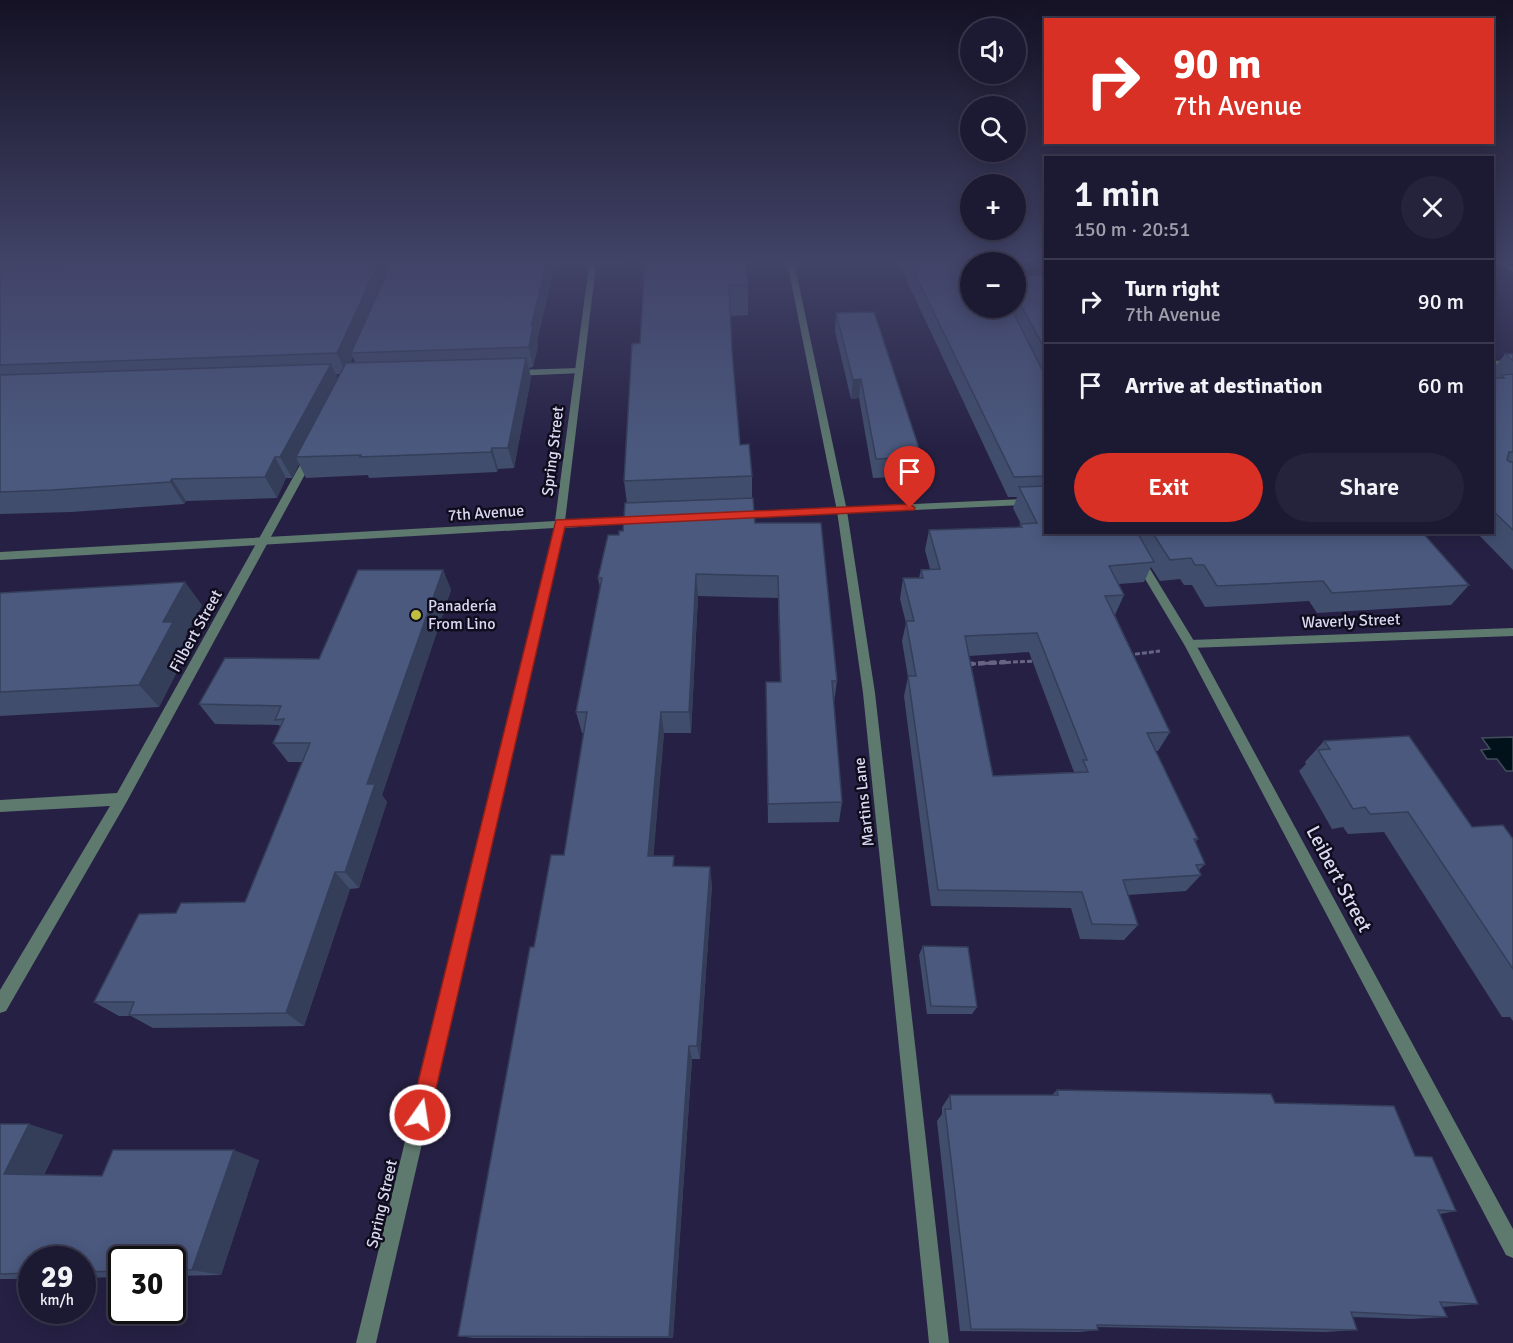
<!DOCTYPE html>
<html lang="en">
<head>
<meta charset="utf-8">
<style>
  body { margin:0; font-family:Signika,sans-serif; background:#25223b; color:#f1f3f6; height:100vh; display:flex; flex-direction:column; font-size:22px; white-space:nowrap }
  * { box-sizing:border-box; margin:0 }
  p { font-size:20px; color:#a0a0ac }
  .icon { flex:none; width:33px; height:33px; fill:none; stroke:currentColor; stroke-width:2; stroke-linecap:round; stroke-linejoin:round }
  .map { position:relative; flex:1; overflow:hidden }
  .side { position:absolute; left:1044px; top:156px; width:450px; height:378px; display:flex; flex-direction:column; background:#1c1933; border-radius:0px; box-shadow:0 3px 15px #0003,0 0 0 2px #3a384e }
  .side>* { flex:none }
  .banner { position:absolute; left:1044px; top:18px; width:450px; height:126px; border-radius:0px; box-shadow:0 3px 15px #0003,0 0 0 2px #3a384e; background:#d93025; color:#fff; overflow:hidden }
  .controls { position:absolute; left:960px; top:18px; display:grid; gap:12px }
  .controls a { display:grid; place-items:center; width:66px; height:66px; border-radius:50%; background:#1c1933; box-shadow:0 3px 15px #0003,0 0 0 2px #3a384e; font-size:30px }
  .speed { position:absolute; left:18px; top:1246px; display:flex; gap:12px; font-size:30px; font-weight:700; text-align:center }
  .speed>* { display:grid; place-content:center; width:78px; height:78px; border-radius:50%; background:#1c1933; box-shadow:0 3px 15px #0003,0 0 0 2px #3a384e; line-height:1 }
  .speed small { font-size:15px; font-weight:400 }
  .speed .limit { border:3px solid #111; border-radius:9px; background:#fff; color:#111 }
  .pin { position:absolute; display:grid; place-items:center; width:51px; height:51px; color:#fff; margin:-62px -26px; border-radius:50% 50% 50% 0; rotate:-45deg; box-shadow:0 0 6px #0007 }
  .pin .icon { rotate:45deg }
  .me { position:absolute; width:66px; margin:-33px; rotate:13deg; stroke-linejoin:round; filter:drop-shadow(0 0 4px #0008) }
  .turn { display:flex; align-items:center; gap:21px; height:126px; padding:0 30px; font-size:27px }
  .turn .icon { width:78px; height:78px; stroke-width:2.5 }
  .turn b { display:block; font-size:42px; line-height:51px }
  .round { display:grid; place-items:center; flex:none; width:63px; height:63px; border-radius:32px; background:#25223b }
  .headline { display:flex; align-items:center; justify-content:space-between; height:102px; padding:0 30px }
  h1 { font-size:36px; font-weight:600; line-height:45px }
  .primary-button { display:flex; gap:12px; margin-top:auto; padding:12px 30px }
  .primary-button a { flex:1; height:69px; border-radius:36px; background:#d93025; color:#fff; font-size:24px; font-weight:600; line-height:69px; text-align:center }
  .primary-button a+a { background:#25223b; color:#f1f3f6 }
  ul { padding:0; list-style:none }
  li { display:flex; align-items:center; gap:18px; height:84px; padding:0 30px; border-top:2px solid #3a384e }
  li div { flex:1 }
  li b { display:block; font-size:22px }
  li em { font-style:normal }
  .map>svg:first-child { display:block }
</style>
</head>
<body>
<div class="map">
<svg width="1513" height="1343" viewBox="0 0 1513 1343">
  <rect width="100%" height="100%" fill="#262144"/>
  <polygon fill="#01121b" stroke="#424d5b" stroke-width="1.5" points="1513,737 1513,771 1506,771 1497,759 1487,759 1481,750 1490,749 1482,738"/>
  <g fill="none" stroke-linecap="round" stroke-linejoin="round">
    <g stroke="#676483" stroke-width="3" stroke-dasharray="5 2" stroke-linecap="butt">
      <polyline points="1128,655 1160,651"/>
      <polyline points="971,664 1037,661"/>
    </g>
    <polyline stroke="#676483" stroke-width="4.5" stroke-dasharray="7 4" stroke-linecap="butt" points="967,664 1006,662"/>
    <g fill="#5e796e" fill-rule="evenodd">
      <polygon points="787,262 794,262 847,511 875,693 949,1343 929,1343 863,693 837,511"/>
      <polygon points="1513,360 1513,364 1492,365 1492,361"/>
      <polygon points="579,368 583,371 582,373 515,376 511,373 515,370"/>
      <polygon points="310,453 315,456 126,803 6,1011 0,1013 0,990 110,806 0,812 0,800 117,793 305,456"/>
      <polygon points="1513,628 1513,636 1190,648 1184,644 1190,640"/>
    </g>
    <g fill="#5e796e" fill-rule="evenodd">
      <polygon points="538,262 621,262 617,264 596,265 565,521 640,517 645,520 640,523 564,528 376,1343 356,1343 554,528 0,560 0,552 555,521 589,265 536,265 536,263"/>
      <polygon points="1495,262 1504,262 1513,267 1513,272"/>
      <polygon points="1046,498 1046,504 738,518 733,515 738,512"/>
      <polygon points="1140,558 1144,559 1194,641 1513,1229 1513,1258 1506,1255 1185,646 1135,562"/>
    </g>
  </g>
  <g fill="#404d6d" fill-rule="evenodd">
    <path d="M0,262H553L554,268L537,341L538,346L533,367L529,368L531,378L514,468L498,469L497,472L369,478L368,475L306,478L299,464L292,478H286L277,498L186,501L184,504L71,512L0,514ZM353,357L355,363H350ZM336,374H341L338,379Z"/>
    <polygon points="645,262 748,285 748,315 730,316 732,351 740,445 752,476 752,498 755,523 837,681 834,702 833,702 842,802 839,822 768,823 766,682 780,682 778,598 698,596 691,733 664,733 653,856 712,885 700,1059 692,1059 673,1338 473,1338 458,1336 534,947 564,855 584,733 582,733 576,712 600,588 598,578 619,535 623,531 627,503 624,481 640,343"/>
    <path d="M898,262H968L970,308H1016V276L1046,275V532H1422L1469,585L1451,605L1317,613L1309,601L1205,607L1192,585H1184L1180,579L1160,581L1151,567L1144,582L1119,584L1124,595L1115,615L1170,732L1158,751H1156L1198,839L1195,842L1205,864L1199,870L1201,875L1186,891L1128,895L1138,925L1124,940L1080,939L1071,908L931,906L904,696L908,677L902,641L906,623L900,599L903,578H919L921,570L930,569L925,550L929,530L1019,527L1021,524L1013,508L1017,497H1008ZM1029,652L1074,772L993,776L969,656Z"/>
    <polygon points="836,313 922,457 918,476 873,478 859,398 851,399 835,331"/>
    <polygon points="1505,354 1513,354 1513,570 1476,532 1492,532 1492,378 1494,378 1492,376 1492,371"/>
    <polygon points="443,570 451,590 382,795 387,802 359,888 350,889 304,1026 153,1028 131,1016 119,1016 94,1002 176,913 245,902 302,762 288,762 273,743 281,728 279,725 215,724 199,704 319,659"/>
    <polygon points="0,593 202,605 185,637 191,644 159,707 0,716"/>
    <polygon points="1324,741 1472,827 1513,839 1513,1021 1510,1017 1502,1017 1384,832 1348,834 1343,827 1332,829 1299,771 1306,764 1305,762"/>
    <polygon points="923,946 977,1007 972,1014 927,1014 919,955"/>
    <polygon points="1057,1090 1275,1103 1415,1156 1456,1211 1440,1214 1478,1304 1442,1307 1447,1317 1411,1319 1353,1317 1357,1330 1325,1332 1097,1327 1098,1330 1080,1332 960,1331 937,1121 942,1114 942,1107 950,1095 1052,1095"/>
    <polygon points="0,1124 63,1135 44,1175 102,1176 259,1160 221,1275 172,1276 172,1260 122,1260 122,1277 82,1278 82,1260 32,1260 32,1279 0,1279"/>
  </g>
  <g fill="#343e59">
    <polygon points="379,262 386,262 390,273 351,353 353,357 346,374 337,353"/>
    <polygon points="547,262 553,262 554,268 537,341 538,346 533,367 529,347 531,326"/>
    <polygon points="526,358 531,378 514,468 508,448"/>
    <polygon points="331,364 340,384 296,457 299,464 292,478 280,457"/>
    <polygon points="861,379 859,398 851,399 853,380"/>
    <polygon points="492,448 498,469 497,472 491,452"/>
    <polygon points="275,457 286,478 277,498 265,477"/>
    <polygon points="172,479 186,501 184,504 170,482"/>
    <polygon points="443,570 451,590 382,795 387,802 359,888 345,872 367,784"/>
    <polygon points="696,574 698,596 691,733 689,712"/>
    <polygon points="185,582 202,605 185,637 191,644 159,707 139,685 163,622"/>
    <polygon points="661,712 664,733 652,874 648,856"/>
    <polygon points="710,867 712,885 700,1059 697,1046"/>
    <polygon points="335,872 350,889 304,1026 286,1013"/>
    <polygon points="689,1046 692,1059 673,1338 669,1337"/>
    <polygon points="29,1124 63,1135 40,1183 4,1174"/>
    <polygon points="234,1150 259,1160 221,1275 192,1270"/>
  </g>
  <g fill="#4b597f" stroke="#343e59" stroke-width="1.5" fill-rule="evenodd">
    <polygon points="118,262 379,262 337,353 0,365 0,265"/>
    <polygon points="392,262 547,262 531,326 533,326 529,347 351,353"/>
    <polygon points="645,262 745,262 748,285 729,285 732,351 740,445 749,444 752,476 624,481 632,344 640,343"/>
    <polygon points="909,262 968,262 970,267 970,308 1011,308 1046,377 1046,476 1014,477"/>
    <polygon points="1046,275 1046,351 1016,296 1016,276"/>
    <polygon points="874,312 922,457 876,459 861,379 853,380 836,313"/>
    <polygon points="1505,354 1513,354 1513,361"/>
    <polygon points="526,358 508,448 492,448 491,452 360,457 361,455 296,457 346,363"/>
    <polygon points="331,364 280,457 275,457 265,477 172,479 170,482 53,490 0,492 0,375"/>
    <polygon points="1513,374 1513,452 1509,452 1507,460 1510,462 1513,462 1513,530 1492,510 1492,378 1504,378 1501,375"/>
    <path d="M1046,486V532H1137L1154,562L1109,566L1124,595L1105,596L1170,732L1147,733L1198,839H1194L1205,864L1196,865L1201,875L1123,880L1138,925L1092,924L1082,892L938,890L908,676H916L906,621H914L903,578H923L921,570L940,569L929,530L1022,527L1020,524L1037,523L1019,487ZM1037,633L1087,760H1083L1088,772L993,776L965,636Z"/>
    <polygon points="753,498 755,523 821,523 837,681 832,681 842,802 768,804 766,682 781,682 778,576 696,574 689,712 661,712 648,856 674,856 673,866 710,867 697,1046 689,1046 669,1337 458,1336 530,947 534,947 551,855 564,855 587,712 576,712 602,578 598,578 608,535 619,535 619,531 623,531 625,503"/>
    <polygon points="1152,532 1422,532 1469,585 1332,593 1323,581 1217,586 1204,565 1195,565 1191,558 1170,560"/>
    <polygon points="358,570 443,570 367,784 375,784 345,872 335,872 286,1013 129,1015 134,1002 94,1002 139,914 176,913 181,903 245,902 310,743 273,743 284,719 275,720 281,706 199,704 225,658 319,659"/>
    <polygon points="185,582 163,622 173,622 139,685 0,692 0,593"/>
    <polygon points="1409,736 1472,827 1503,825 1513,839 1513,969 1408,812 1370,814 1365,807 1353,809 1318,750 1330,749 1324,741"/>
    <polygon points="923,946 968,947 977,1007 931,1006"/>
    <polygon points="1057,1090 1271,1094 1275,1103 1394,1106 1415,1156 1432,1157 1456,1211 1438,1210 1478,1304 1440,1302 1447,1317 1351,1312 1357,1330 1097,1325 1098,1330 971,1329 945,1109 951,1109 950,1095 1058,1095"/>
    <polygon points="0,1124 29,1124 4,1174 102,1176 113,1150 234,1150 192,1270 172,1270 172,1260 122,1260 122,1271 82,1272 82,1260 32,1260 32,1273 0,1274"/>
  </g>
  <linearGradient id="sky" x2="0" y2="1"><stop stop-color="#151225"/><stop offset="0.58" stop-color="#414367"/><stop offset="1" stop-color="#414367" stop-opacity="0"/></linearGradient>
  <rect width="1513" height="450" fill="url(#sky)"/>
  <polygon fill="#d93025" stroke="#8d1f18" stroke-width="1.5" points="910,504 915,508 914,510 565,527 430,1115 427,1122 420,1125 413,1122 410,1115 556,520"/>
  <circle fill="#bfbe41" stroke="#0f0d1d" stroke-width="2" cx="416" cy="615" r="6"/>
  <g text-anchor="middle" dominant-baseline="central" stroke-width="5" stroke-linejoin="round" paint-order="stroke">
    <g font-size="16" fill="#dad8f0" stroke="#0f0d1d">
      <text transform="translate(553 451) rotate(-83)">Spring Street</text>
      <text transform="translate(486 513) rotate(-4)">7th Avenue</text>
      <text transform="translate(1351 621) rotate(-2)">Waverly Street</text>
      <text transform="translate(196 631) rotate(-61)">Filbert Street</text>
      <text transform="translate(864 802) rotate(-96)">Martins Lane</text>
      <text transform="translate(382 1204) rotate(-77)">Spring Street</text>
    </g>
    <g font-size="16" fill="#dad8f0" stroke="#0f0d1d" text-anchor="start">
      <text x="428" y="606">Panadería<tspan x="428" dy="18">From Lino</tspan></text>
    </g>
    <g font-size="20" fill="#dad8f0" stroke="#0f0d1d">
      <text transform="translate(1339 879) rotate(62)">Leibert Street</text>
    </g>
  </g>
</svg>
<div class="controls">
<a><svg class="icon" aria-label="sound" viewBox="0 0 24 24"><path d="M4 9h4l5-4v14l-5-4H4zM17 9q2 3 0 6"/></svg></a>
<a><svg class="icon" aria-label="search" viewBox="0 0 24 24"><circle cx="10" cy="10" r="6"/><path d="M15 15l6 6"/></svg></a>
<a>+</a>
<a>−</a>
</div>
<div class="speed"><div>29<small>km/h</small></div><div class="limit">30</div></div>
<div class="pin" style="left:910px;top:508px;background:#d93025"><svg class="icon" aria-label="arrive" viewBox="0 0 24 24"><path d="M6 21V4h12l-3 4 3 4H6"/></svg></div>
<svg class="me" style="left:420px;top:1115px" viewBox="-20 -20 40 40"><circle r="17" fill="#d93025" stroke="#fff" stroke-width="3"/><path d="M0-11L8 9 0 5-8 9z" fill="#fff"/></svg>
<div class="banner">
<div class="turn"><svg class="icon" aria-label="right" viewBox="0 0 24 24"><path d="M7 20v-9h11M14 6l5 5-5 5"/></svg><div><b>90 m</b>7th Avenue</div></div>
</div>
<section class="side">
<div class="headline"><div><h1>1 min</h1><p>150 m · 20:51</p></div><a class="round"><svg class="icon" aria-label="close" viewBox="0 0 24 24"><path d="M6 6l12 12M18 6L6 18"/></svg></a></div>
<ul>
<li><svg class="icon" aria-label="right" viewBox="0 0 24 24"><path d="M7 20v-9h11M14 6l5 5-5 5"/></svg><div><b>Turn right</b><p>7th Avenue</p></div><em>90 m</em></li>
<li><svg class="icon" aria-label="arrive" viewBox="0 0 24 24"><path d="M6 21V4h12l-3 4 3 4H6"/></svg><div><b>Arrive at destination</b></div><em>60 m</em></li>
</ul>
<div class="primary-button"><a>Exit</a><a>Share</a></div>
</section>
</div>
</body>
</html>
